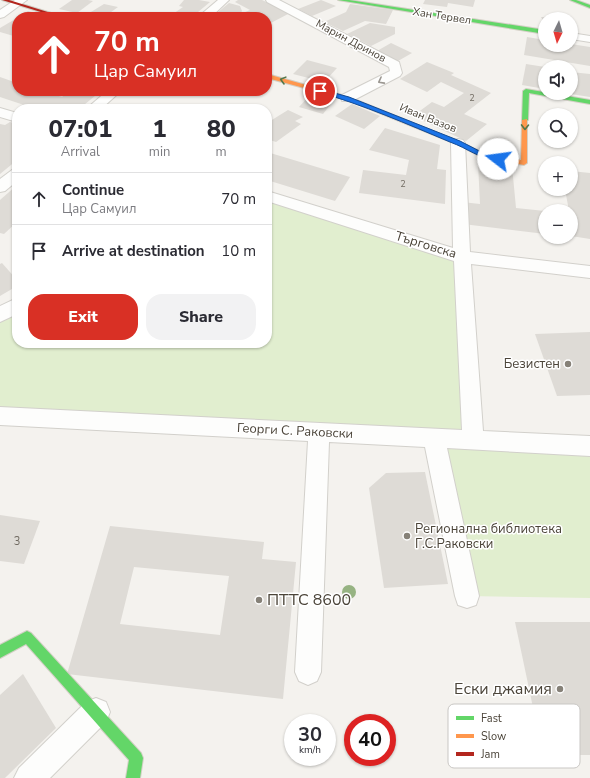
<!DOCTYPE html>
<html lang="en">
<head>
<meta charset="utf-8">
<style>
  body { margin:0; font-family:"Nunito Sans",sans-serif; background:#f2f2f3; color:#2b2b33; height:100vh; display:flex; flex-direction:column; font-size:15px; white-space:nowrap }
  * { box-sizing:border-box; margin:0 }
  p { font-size:13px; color:#7c7c81 }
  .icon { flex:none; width:22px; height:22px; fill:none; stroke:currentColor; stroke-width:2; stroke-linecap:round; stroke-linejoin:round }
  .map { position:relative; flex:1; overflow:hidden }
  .side { position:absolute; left:12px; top:104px; width:260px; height:244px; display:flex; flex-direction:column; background:#fff; border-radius:16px; box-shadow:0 1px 3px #0004 }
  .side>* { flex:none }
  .guide { position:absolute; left:12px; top:12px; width:260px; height:84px; border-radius:16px; box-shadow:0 1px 3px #0004; background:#d93025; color:#fff; overflow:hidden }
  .needle { width:26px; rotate:185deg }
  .tools { position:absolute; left:538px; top:12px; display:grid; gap:8px }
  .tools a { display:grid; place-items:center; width:40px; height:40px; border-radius:50%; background:#fff; box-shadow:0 1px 3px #0004; font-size:20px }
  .speed { position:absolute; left:284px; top:714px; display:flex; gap:8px; font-size:20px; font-weight:700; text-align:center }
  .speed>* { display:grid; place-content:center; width:52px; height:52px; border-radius:50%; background:#fff; box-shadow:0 1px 3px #0004; line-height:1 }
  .speed small { font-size:10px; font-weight:400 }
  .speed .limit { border:6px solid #d22; background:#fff; color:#111 }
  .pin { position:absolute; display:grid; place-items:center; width:34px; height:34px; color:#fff; margin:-17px; border:2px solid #fff; border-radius:50%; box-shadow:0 1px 4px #0007 }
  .me { position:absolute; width:44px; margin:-22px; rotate:285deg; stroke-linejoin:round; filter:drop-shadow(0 0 3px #0008) }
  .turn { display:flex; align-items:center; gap:14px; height:84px; padding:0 16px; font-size:18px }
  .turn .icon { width:52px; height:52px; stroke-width:2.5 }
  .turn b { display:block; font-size:28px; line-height:34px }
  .eta { display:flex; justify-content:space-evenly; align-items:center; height:68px; text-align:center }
  .eta b { font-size:24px; font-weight:800; line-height:28px }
  .action { display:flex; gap:8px; margin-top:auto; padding:8px 16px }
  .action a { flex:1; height:46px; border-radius:16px; background:#d93025; color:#fff; font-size:16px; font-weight:800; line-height:46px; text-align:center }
  .action a+a { background:#f2f2f3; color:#2b2b33 }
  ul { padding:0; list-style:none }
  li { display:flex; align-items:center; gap:12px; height:52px; padding:0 16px; border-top:1px solid #e1e1e2 }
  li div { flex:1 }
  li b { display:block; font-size:15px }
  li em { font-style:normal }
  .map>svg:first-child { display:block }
</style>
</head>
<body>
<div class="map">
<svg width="590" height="778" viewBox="0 0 590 778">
  <rect width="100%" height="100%" fill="#f4f2ee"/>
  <polygon fill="#e1eecf" points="267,196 462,257 473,440 590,446 590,598 467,596 434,438 0,416 0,315 17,305 17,343 267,343"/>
  <g fill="#dedbd6" fill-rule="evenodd">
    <polygon points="72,0 88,0 93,1 77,13 59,9"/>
    <polygon points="184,0 199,0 210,2 192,17 170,16 183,7 179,6"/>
    <polygon points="238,0 262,0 290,13 267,25 267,17 251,17 243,13 250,10 235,2"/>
    <polygon points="321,0 336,6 312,16 298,9"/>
    <polygon points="425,0 475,0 473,7 448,3 447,7 423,4"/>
    <polygon points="229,3 240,6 242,11 238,17 212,17"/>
    <polygon points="104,4 118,7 107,15 103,14 99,17 93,17 86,15"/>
    <polygon points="350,4 393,10 386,24 365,21 343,31 324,22 346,12"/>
    <polygon points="28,11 49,17 18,17"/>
    <polygon points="541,17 564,17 565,19 545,19 545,24"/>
    <polygon points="17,18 17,37 0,32 0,28"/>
    <polygon points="370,23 395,27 395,34 371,46 347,34"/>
    <polygon points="527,37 545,40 545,45 571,45 571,44 590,47 590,66 524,55"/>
    <polygon points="391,43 412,53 398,61 377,51"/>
    <polygon points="307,60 337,68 324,82 293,74"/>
    <polygon points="427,62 454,73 451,75 491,93 464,114 487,124 466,141 413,116 432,102 444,107 464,93 441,82 427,92 400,79"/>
    <polygon points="526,64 545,67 545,89 522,85"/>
    <polygon points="571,72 590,74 590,97 571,94"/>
    <polygon points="0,77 17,83 17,91 43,91 62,97 70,91 101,91 79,109 36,109 0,97"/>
    <polygon points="311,94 334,100 323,114 299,107"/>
    <polygon points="352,104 380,116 364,129 335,116"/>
    <polygon points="107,105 119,109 102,109"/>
    <polygon points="288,110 303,117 295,121 301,124 276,142 267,139 267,123"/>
    <polygon points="10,122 17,124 17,160 0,174 0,124 5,125"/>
    <polygon points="385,128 440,145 437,169 446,170 445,204 359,193 363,170 406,175 409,160 369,150"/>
    <polygon points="267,152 350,177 335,201 267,180"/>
    <polygon points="478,163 512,166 516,208 545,211 545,234 463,224 462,202 480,204"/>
    <polygon points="571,171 590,173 590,239 571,236 571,211 569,211 565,189 571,189"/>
    <polygon points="17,185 17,222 4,234 0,233 0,200"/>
    <polygon points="2,263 17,280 17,286 0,296 0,264"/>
    <polygon points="590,332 590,395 557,396 535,334"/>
    <polygon points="425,472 448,584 384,588 369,488 386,473"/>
    <polygon points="0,515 40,521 24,564 0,561"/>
    <path d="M110,526L264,542L262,559L296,562L283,699L67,674ZM134,567L229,576L220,635L120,624Z"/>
    <polygon points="515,622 590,622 590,755 543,755"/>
    <polygon points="23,674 56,728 5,778 0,778 0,695"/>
  </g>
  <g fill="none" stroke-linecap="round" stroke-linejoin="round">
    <g stroke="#d2d0cb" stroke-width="2">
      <g id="street">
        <polygon points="15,0 27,0 4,17 0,18 0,10"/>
        <polygon points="218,0 229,0 211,17 198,17"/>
        <polygon points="266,0 279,0 399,62 402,73 400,76 352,101 342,101 341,98 342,95 390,71 389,67 267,2"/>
        <polygon points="571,33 590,36 590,42 571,39"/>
        <polygon points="107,91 121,91 101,109 86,109"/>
        <polygon points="0,108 17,113 17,122 0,117"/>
        <polygon points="458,139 463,140 465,143 470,252 590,266 590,278 471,264 483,431 590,436 590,456 447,448 479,596 476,605 467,608 458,605 455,596 425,447 329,442 321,672 317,681 308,685 299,681 295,672 308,441 0,425 0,407 462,430 454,261 267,201 267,191 453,248 451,143 453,140"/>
        <polygon points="17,168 17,181 5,191 0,192 0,179 12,170"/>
        <polygon points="17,298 17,314 0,322 0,306"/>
        <polygon points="96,698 106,702 110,712 106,722 50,778 14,778 19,768 86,702"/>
      </g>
    </g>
    <g stroke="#d3cfc5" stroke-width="2">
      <g id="fast">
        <polygon points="338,0 349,0 545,30 545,34"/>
        <polygon points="570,0 576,0 590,5 590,8"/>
        <polygon points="526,89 590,100 590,104 529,93 528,120 525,122 522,120 523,91"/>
        <polygon points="27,631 31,633 141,753 143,758 140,778 126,778 129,760 26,644 0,658 0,645"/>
      </g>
    </g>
    <g stroke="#d3cfc5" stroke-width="2">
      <polygon id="slow" points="267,74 349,97 460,142 488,155 521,160 522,120 527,119 527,163 524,165 484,158 456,144 345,99 267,78"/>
    </g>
    <g stroke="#d3cfc5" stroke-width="2">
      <polygon id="jam" points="2,0 9,0 64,17 57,17"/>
    </g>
    <use href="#street" fill="#fdfdfc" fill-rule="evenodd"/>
    <use href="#fast" fill="#63d668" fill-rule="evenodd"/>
    <use href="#slow" fill="#ff974d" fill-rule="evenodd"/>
    <use href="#jam" fill="#b3261e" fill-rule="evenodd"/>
  </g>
  <circle fill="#96b382" cx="349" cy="592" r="7"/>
  <defs><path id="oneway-chevron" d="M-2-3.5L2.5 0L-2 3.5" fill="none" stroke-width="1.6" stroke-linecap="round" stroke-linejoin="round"/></defs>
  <g stroke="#537749">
    <use href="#oneway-chevron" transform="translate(283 80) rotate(-165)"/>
    <use href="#oneway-chevron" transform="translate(525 127) rotate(91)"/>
  </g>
  <use stroke="#9b9791" href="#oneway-chevron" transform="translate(381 81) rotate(152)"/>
  <path fill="#1a73e8" stroke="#114b97" d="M320,89L349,97L460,141L487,155L502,159L498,161C478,158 469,149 450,142C407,124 364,105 318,92V90Z"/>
  <g fill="#868178" stroke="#fff" stroke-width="1.5">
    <circle cx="568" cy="364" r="4"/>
    <circle cx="407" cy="536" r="4"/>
    <circle cx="259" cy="600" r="4"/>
    <circle cx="560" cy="689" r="4"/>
  </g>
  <g text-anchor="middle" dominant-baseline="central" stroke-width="3" stroke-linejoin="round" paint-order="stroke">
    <g font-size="9" fill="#706a61">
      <text x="472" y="98">2</text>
      <text x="403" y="184">2</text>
    </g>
    <g font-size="11" fill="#4b4439" stroke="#fff">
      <text transform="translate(442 16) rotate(9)">Хан Тервел</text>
      <text transform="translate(351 41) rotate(28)">Марин Дринов</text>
      <text transform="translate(428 118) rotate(22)">Иван Вазов</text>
    </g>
    <g font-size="11" fill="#706a61">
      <text x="17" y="541">3</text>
    </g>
    <g font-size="13" fill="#4b4439" stroke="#fff">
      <text transform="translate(426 245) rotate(17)">Търговска</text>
      <text transform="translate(295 431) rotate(3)">Георги С. Раковски</text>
    </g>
    <g font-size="13" fill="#4b4439" stroke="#fff" text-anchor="end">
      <text x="560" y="364">Безистен</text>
      <text x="415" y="529" text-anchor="start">Регионална библиотека<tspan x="415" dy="15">Г.С.Раковски</tspan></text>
    </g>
    <g font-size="16" fill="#4b4439" stroke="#fff" text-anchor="start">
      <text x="267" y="600">ПТТС 8600</text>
      <text x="552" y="689" text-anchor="end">Ески джамия</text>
    </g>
  </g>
  <rect x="448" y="704" width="132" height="64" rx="6" fill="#fff" stroke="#c9c7c4" stroke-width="1"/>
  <rect x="456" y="716" width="18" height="4" fill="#63d668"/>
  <rect x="456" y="734" width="18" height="4" fill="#ff974d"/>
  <rect x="456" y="752" width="18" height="4" fill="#b3261e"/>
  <g font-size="11" fill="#4b4439">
    <text x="481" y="722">Fast</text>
    <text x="481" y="740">Slow</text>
    <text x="481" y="758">Jam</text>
  </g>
</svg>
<div class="tools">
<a><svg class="needle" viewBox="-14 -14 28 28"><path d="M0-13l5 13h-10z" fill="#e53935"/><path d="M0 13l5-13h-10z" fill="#7c7c81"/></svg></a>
<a><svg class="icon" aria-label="sound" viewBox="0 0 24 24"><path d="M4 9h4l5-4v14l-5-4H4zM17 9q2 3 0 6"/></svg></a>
<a><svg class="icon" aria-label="search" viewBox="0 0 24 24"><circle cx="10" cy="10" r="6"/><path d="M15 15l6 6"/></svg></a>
<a>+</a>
<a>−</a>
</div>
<div class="speed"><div>30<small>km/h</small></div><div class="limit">40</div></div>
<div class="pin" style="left:320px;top:91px;background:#d93025"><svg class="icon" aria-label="arrive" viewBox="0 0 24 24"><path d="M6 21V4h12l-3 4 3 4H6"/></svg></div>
<svg class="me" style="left:498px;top:159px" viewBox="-20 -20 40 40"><circle r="19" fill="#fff"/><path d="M0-13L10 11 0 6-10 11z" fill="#1a73e8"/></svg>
<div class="guide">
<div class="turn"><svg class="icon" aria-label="ahead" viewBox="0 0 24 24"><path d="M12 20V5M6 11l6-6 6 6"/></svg><div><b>70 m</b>Цар Самуил</div></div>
</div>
<section class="side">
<div class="eta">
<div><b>07:01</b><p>Arrival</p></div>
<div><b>1</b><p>min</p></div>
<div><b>80</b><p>m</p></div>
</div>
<ul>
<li><svg class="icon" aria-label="ahead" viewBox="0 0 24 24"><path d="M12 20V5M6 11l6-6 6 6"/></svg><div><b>Continue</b><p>Цар Самуил</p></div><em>70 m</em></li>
<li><svg class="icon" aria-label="arrive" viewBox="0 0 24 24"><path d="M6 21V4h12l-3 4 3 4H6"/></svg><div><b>Arrive at destination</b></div><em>10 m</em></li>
</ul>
<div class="action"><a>Exit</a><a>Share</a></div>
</section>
</div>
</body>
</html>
